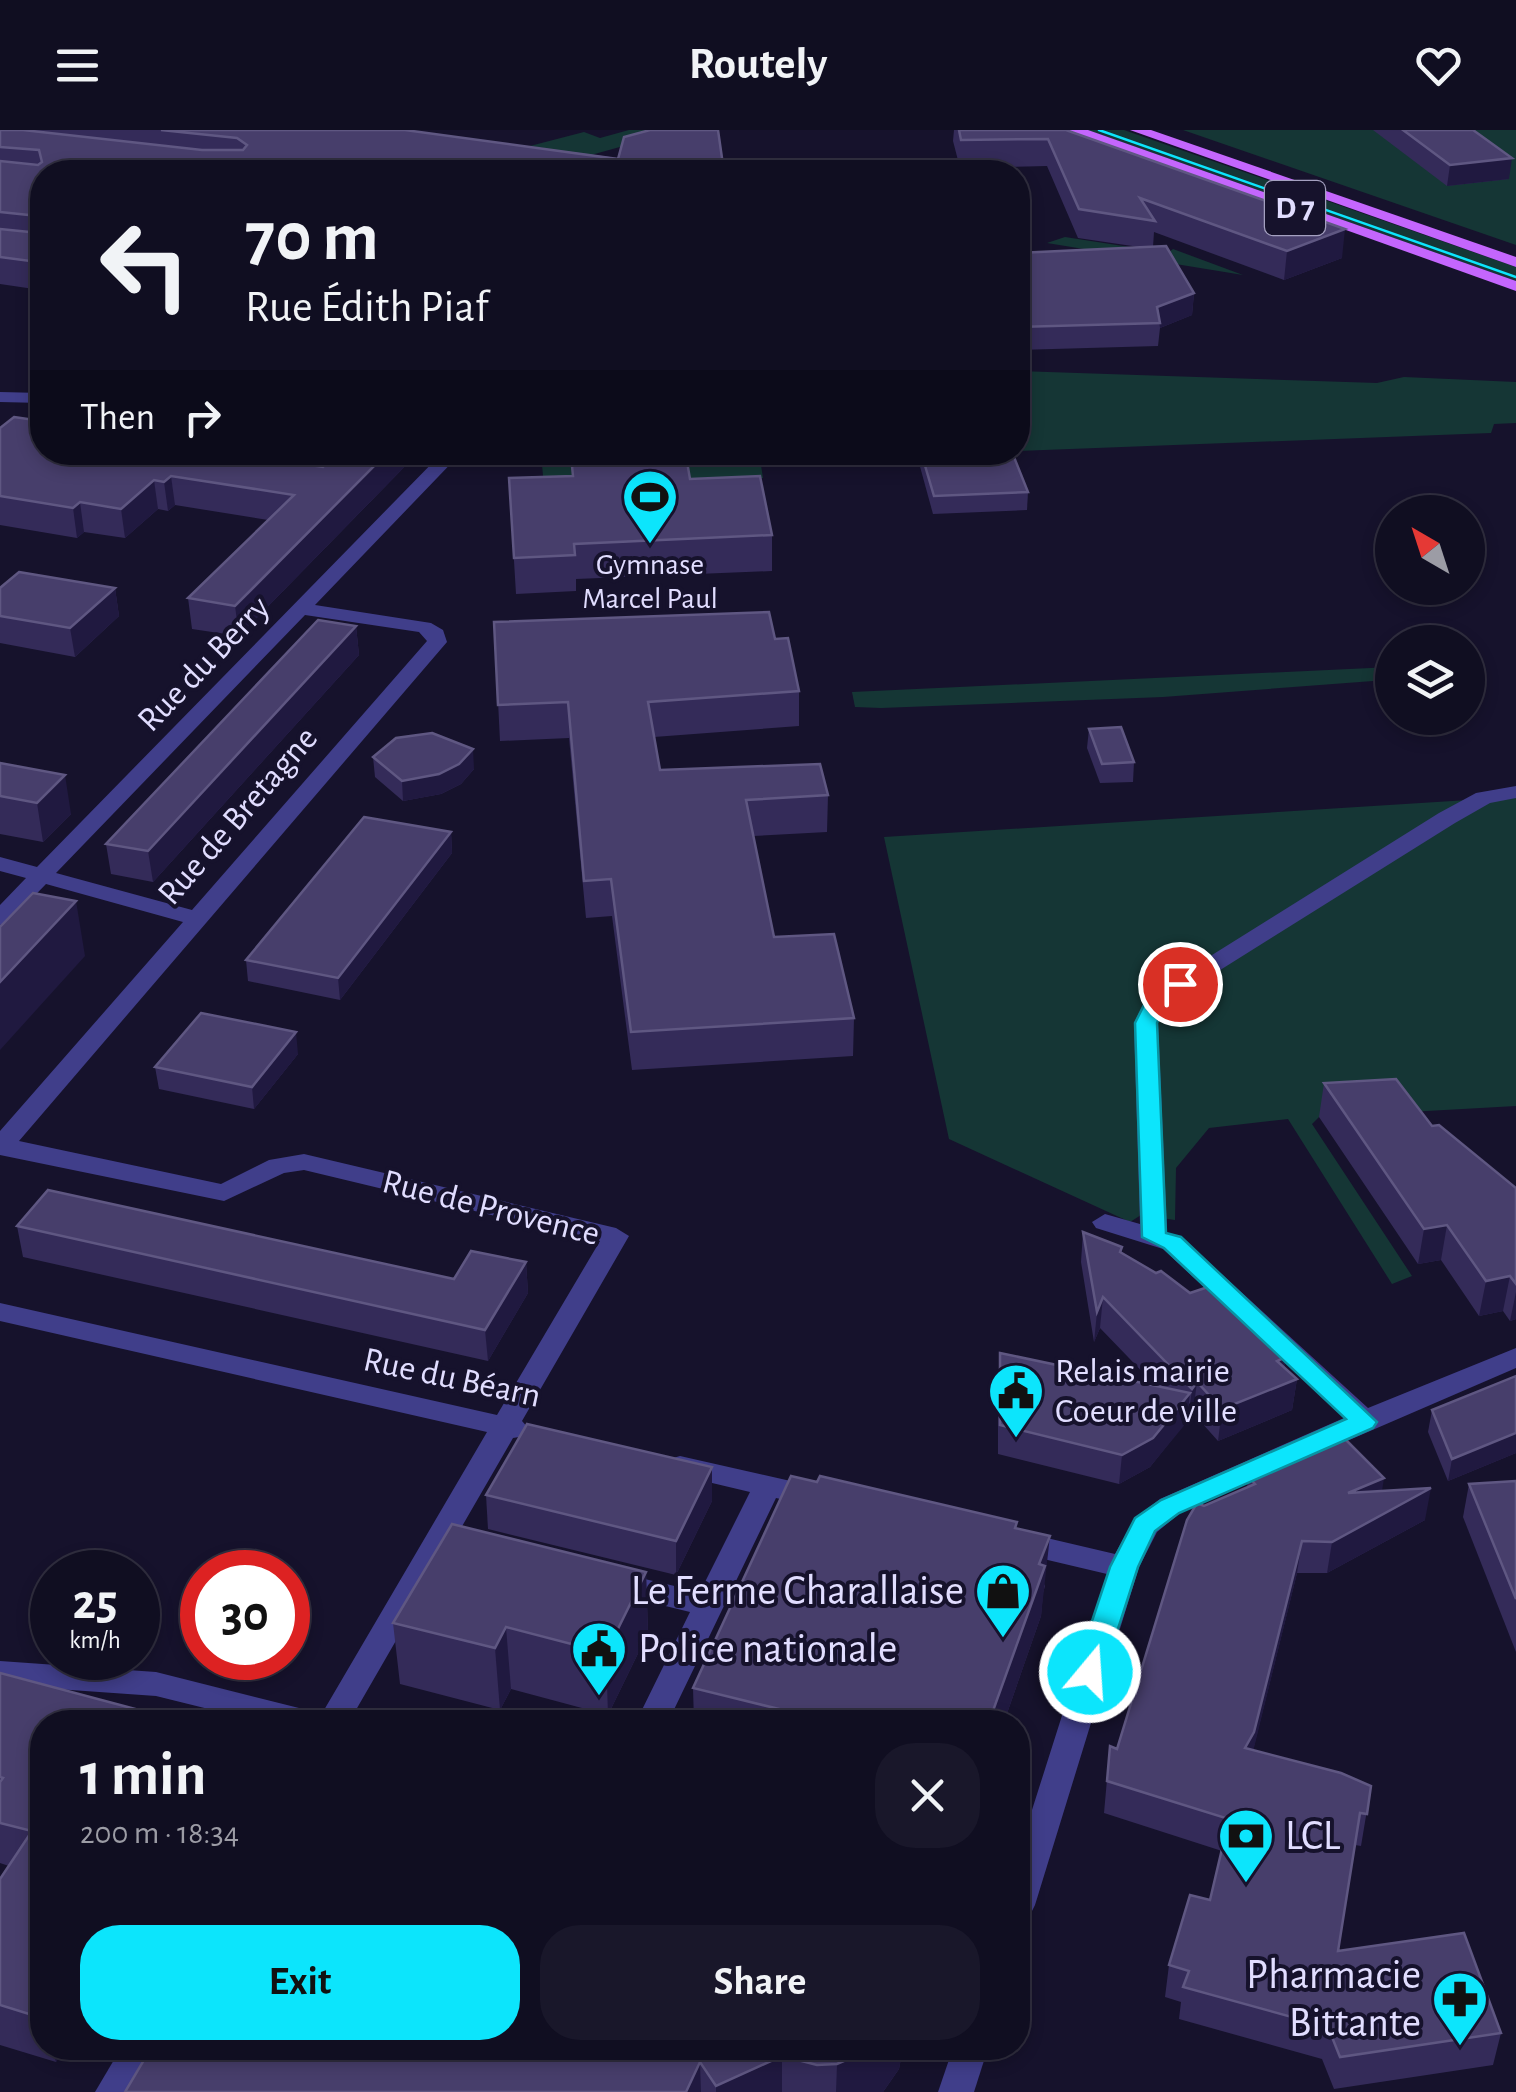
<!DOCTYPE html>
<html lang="en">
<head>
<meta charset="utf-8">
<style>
  body { margin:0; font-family:"Alegreya Sans",sans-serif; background:#19172a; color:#f1f3f6; height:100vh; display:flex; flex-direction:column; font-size:38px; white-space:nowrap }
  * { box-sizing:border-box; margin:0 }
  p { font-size:32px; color:#9c9ca5 }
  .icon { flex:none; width:55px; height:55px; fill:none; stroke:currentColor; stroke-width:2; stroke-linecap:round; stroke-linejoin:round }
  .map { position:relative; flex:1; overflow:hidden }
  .drawer { position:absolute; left:30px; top:1580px; width:1000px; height:350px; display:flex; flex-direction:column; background:#100e21; border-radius:40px; box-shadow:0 5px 15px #0003,0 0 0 2px #302e3f }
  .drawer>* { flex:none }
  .guide { position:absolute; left:30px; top:30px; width:1000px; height:305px; border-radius:40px; box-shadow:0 5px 15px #0003,0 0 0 2px #302e3f; background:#100e21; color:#f1f3f6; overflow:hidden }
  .needle { width:65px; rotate:321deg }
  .controls { position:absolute; left:1375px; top:365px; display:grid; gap:20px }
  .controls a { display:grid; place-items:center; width:110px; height:110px; border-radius:50%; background:#100e21; box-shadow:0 5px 15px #0003,0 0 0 2px #302e3f; font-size:50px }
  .speed { position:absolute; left:30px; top:1420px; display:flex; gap:20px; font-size:50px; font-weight:700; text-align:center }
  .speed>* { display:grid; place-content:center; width:130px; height:130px; border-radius:50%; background:#100e21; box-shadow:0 5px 15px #0003,0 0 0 2px #302e3f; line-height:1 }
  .speed small { font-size:25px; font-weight:400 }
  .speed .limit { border:15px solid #d22; background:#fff; color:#111 }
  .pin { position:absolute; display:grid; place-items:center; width:85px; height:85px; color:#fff; margin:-42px; border:5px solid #fff; border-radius:50%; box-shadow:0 2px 10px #0007 }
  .me { position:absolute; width:110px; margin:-55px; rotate:18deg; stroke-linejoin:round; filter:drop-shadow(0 0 8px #0008) }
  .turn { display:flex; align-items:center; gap:35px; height:210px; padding:0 50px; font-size:45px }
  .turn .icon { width:130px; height:130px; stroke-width:2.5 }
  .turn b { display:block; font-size:70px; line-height:85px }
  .then { display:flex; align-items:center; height:95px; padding:0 50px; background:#0003; gap:20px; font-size:38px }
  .round { display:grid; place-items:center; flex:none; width:105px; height:105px; border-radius:40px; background:#19172a }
  .summary { display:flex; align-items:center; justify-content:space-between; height:170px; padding:0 50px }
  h1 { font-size:60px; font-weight:600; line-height:75px }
  .button { display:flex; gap:20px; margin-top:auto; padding:20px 50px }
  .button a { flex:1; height:115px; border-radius:40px; background:#0ce5fc; color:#111; font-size:40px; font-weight:600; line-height:115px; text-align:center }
  .button a+a { background:#19172a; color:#f1f3f6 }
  header { display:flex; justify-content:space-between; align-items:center; height:130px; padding:0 50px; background:#100e21; font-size:45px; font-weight:600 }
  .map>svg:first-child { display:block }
</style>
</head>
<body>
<header><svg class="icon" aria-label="menu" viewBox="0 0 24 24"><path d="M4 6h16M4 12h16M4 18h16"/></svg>Routely<svg class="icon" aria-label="heart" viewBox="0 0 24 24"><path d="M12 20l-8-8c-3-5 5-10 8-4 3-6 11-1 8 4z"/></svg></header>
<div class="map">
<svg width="1516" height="1962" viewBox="0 0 1516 1962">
  <rect width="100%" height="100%" fill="#16122c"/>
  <g fill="#153635">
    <polygon points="629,0 681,0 591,25 530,16 584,2 600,8"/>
    <polygon points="1087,0 1124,0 1516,137 1516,151"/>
    <polygon points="1183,0 1516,0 1516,115"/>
    <polygon points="1065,107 1168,123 1173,119 1243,145 1047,113"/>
    <polygon points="1018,241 1377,253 1404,247 1516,252 1516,293 1494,294 1491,303 1018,321"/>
    <polygon points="541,323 759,323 763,348 544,357"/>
    <polygon points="1392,537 1392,547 1373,551 1163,567 881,578 855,577 852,562"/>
    <polygon points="1516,667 1516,976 1319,987 1312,994 1412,1146 1392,1154 1288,989 1209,998 1176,1038 1175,1090 1141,1085 1130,1092 949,1009 884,707"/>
  </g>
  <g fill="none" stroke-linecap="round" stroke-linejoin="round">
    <polygon fill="#403e8a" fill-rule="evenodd" points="0,1531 156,1542 307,1580 318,1583 323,1592 261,1592 156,1566 0,1555"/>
    <g fill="#403e8a" fill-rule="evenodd">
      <polygon points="0,262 42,263 42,273 0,272"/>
      <path d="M443,322H462L315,475L431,493L443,500L447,512L19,1011L221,1054L269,1030L304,1024L616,1098L629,1106L522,1291L529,1299L525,1306L513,1308L349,1592H317L487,1302L0,1191V1173L497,1285L600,1111L304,1040L284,1043L224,1071L0,1025V1001L183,792L46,754L8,793L0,795V775L26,748L0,741V727L37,737ZM305,485L419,502L427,511L192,780L56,743Z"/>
      <polygon points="1516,656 1516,668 1490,673 1455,693 1166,874 1158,893 1167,1103 1181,1107 1368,1278 1516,1218 1516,1238 1180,1383 1157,1402 1139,1437 1035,1775 1030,1785 1018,1789 1018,1724 1107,1444 1006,1420 1002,1412 1006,1404 1017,1401 1115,1424 1135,1388 1160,1369 1344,1288 1163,1119 1096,1098 1092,1092 1105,1084 1140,1094 1134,893 1148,865 1439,683 1476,663"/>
      <polygon points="680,1326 817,1357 827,1360 832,1367 827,1374 817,1377 776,1368 668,1592 636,1592 690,1482 604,1461 600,1453 604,1445 615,1442 700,1462 750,1362 670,1343 666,1336 670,1329"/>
      <polygon points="121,1918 158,1918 132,1962 95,1962"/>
      <polygon points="953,1918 988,1918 974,1962 938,1962"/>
    </g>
    <g fill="#c466fd" fill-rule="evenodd">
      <polygon points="1067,0 1088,0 1516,151 1516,161"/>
      <polygon points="1130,0 1151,0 1516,127 1516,137"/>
    </g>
    <polyline stroke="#0ce5fc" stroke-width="2.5" points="1099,0 1516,147"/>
  </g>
  <g fill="#342b59">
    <polygon points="0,0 405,0 724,42 42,42 42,153 34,159 0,154"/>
    <polygon points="954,0 1066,0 1342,128 1284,150 1154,102 1153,117 1194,163 1192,185 1160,198 1158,216 1018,220 1018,123 1139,117 1078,108 1047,36 960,38 953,11"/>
    <polygon points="1373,0 1473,0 1509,49 1447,56"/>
    <polygon points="0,298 244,325 323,337 338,322 419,322 239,506 192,499 188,468 268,390 175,375 168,381 158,379 125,408 84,402 77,408 0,395"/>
    <polygon points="916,322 1012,322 1028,362 1027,380 933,384"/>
    <polygon points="509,348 690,349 772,405 772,441 576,449 576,461 516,464"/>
    <polygon points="0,458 115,458 119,486 75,527 0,513"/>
    <polygon points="494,492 775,509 799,561 799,596 654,607 660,640 828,665 827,702 753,706 774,807 854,888 853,926 632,940 612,786 586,788 569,608 500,611"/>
    <polygon points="356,496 359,525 153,752 111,744 106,714"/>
    <polygon points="1089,599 1134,632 1133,652 1100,653 1087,618"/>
    <polygon points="373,627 474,639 461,654 441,664 403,671 375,647"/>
    <polygon points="0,633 71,684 43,712 0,704"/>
    <polygon points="451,702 452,723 340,870 248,851 246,830"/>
    <polygon points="298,924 254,979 159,959 155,937"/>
    <polygon points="1324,953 1432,996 1516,1058 1516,1189 1510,1191 1503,1181 1479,1186 1441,1130 1418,1134 1319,987"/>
    <polygon points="17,1096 454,1149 526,1132 528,1163 488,1231 23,1127"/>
    <polygon points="1083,1102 1122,1117 1122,1123 1285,1238 1297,1249 1292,1280 1218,1311 1193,1283 1150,1337 1119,1354 998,1324 998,1251 1000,1223 1156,1256 1100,1198 1094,1212 1081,1132"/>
    <polygon points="1516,1246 1516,1323 1448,1351 1428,1302 1432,1280"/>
    <polygon points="1248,1346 1382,1361 1425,1390 1327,1443 1297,1443 1253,1620 1371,1656 1361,1716 1355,1715 1338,1821 1501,1903 1493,1935 1334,1959 1322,1929 1179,1889 1181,1872 1165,1867 1169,1835 1210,1770 1222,1721 1104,1683 1110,1616 1117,1619 1204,1376 1247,1358"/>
    <polygon points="1516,1351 1516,1522 1463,1387 1469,1354"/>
    <polygon points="486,1365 712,1371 676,1445 488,1399"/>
    <polygon points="1017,1392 1016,1398 1045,1456 1043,1463 1041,1486 1004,1592 694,1592 693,1558"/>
    <polygon points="646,1442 648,1503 608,1585 511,1559 500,1580 400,1554 393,1493"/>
    <polygon points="0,1543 42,1592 42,1918 65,1918 56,1932 0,1915 0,1749 9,1736 0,1733"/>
    <polygon points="151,1918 903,1918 899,1939 883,1962 125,1962"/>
  </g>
  <g fill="#201940">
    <polygon points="1512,28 1509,49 1447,56 1450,35"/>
    <polygon points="1345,99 1342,128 1284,150 1287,121"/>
    <polygon points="42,122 42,153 34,159 30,131"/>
    <polygon points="1194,163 1192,185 1160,198 1157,177"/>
    <polygon points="388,322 419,322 239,506 235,476"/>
    <polygon points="171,346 175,375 168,381 164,352"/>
    <polygon points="154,350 158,379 125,408 121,379"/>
    <polygon points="80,372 84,402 77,408 73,378"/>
    <polygon points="115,458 119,486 75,527 70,498"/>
    <polygon points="356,496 359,525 153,752 148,721"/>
    <polygon points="473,619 474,639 461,654 441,664 403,671 402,651"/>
    <polygon points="65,645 71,684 43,712 37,673"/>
    <polygon points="451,702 452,723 340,870 338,848"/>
    <polygon points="76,771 85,826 0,920 0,852"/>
    <polygon points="296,902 298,924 254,979 252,957"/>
    <polygon points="1447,1095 1441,1130 1418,1134 1424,1099"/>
    <polygon points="526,1132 528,1163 488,1231 485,1200"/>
    <polygon points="1510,1146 1503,1181 1479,1186 1486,1151"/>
    <polygon points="1516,1162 1516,1189 1510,1191"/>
    <polygon points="1103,1167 1100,1198 1094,1212 1097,1182"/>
    <polygon points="1286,1227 1282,1255 1297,1249 1292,1280 1218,1311 1222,1279 1277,1231"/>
    <polygon points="1197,1252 1193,1283 1188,1290 1192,1259"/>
    <polygon points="1190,1263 1187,1292 1150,1337 1119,1354 1122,1325"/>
    <polygon points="1516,1303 1516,1323 1448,1351 1452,1329"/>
    <polygon points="712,1337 712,1371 676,1445 676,1411"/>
    <polygon points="1384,1348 1379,1380 1348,1363"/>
    <polygon points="1431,1358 1425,1390 1327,1443 1332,1412"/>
    <polygon points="1050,1406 1041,1486 1004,1592 989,1592 1039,1434"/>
    <polygon points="1302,1411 1297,1443 1250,1634 1245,1618"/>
    <polygon points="646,1442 648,1503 608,1585 606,1523"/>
    <polygon points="506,1497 511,1559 500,1580 495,1518"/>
    <polygon points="52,1918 65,1918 56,1932"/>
    <polygon points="874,1918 903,1918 899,1939 883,1962 836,1962 837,1934"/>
    <polygon points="782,1926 782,1962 716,1962 716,1956"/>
    <polygon points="700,1932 701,1962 686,1962"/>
  </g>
  <g fill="#473e6b" stroke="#5f5782" stroke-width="2.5">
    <polygon points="0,0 23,0 202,20 243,20 247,15 237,8 161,0 405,0 618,29 624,7 650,0 718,0 724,42 42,42 42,122 30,131 0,127 0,99 40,103 38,86 0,82 0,31 38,35 42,32 39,20 0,17"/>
    <polygon points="959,0 1066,0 1345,99 1287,121 1140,68 1155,91 1079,79 1048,9 961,10"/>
    <polygon points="1403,0 1473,0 1512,28 1450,35"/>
    <polygon points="1166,116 1194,163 1157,177 1160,193 1018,197 1018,123"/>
    <polygon points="14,287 42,291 42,322 236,322 235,324 323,337 338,322 388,322 235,476 188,468 294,365 171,346 164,352 154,350 121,379 80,372 73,378 0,366 0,298"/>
    <polygon points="921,322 1012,322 1028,362 934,366"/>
    <polygon points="686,326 690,349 760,346 772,405 574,414 575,425 514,428 509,348 573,346 572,336"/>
    <polygon points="19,442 115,458 70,498 0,486 0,458"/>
    <polygon points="769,482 775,509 788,508 799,561 648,572 660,640 820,634 828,665 746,670 774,807 834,804 854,888 631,902 611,749 584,751 568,572 498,575 494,492"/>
    <polygon points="318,490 356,496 148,721 106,714"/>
    <polygon points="1121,597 1134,632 1102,634 1089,599"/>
    <polygon points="432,603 473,619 459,634 439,644 402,651 373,627 396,608"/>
    <polygon points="0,633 65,645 37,673 0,666"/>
    <polygon points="364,687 451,702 338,848 246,830"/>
    <polygon points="33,763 76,771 0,852 0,797"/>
    <polygon points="201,883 296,902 252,957 155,937"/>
    <polygon points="1396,949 1432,996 1439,995 1516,1058 1516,1154 1510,1146 1486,1151 1447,1095 1424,1099 1324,953"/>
    <polygon points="48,1060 454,1149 471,1121 526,1132 485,1200 17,1096"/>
    <polygon points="1083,1102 1122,1117 1120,1122 1156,1143 1161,1141 1190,1163 1211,1156 1286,1227 1277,1231 1297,1249 1222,1279 1197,1252 1192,1259 1103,1167 1097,1182"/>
    <polygon points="1000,1223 1190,1263 1153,1308 1122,1325 1000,1295"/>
    <polygon points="1516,1246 1516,1303 1452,1329 1432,1280"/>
    <polygon points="527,1294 712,1337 676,1411 486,1365"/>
    <polygon points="1343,1307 1384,1348 1348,1363 1431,1358 1332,1412 1302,1411 1254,1602 1245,1618 1341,1643 1371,1656 1367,1684 1360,1683 1338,1821 1464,1803 1501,1903 1340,1927 1328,1897 1183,1857 1189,1841 1169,1835 1190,1765 1210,1770 1229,1689 1107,1651 1110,1616 1117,1619 1187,1390 1197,1373 1204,1376 1255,1354 1248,1346"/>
    <polygon points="791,1346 817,1352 820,1346 1017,1392 1015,1398 1050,1406 1039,1434 1045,1436 989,1592 832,1592 693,1558"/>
    <polygon points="1516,1351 1516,1469 1469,1354"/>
    <polygon points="452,1394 646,1442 606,1523 506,1497 495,1518 393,1493"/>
    <polygon points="0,1543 184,1592 42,1592 42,1888 0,1875 0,1749 32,1701 0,1693 0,1652 3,1648 0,1647"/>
    <polygon points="151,1918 874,1918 837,1934 817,1935 782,1926 716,1956 700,1932 686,1962 125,1962"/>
  </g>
  <polygon fill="#0ce5fc" stroke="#0895a4" stroke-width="2.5" points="1180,848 1190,854 1166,873 1157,893 1166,1103 1181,1107 1377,1292 1373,1298 1179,1383 1155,1401 1138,1437 1104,1542 1100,1550 1079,1550 1075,1542 1110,1437 1135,1388 1161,1370 1346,1289 1164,1118 1142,1107 1135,893 1149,865"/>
  <defs>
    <g id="stadium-pin" transform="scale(2.875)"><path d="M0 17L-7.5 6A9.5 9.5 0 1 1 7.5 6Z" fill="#0ce5fc" stroke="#16122c"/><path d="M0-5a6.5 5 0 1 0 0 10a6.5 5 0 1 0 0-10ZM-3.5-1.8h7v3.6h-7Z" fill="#111"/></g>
    <g id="civic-pin" transform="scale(2.875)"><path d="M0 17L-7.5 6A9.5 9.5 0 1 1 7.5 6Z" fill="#0ce5fc" stroke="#16122c"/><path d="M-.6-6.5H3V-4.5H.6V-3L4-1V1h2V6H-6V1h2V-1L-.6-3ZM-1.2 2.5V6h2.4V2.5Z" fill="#111"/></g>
    <g id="shop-pin" transform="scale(2.875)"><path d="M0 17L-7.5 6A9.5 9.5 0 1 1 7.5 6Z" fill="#0ce5fc" stroke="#16122c"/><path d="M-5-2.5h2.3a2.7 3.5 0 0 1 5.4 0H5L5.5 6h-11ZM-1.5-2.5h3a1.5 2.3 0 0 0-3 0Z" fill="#111"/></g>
    <g id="bank-pin" transform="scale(2.875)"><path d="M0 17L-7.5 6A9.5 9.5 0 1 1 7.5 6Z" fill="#0ce5fc" stroke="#16122c"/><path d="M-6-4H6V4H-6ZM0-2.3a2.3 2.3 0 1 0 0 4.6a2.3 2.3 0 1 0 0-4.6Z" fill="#111"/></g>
    <g id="pharmacy-pin" transform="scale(2.875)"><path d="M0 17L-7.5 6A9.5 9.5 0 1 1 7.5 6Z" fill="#0ce5fc" stroke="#16122c"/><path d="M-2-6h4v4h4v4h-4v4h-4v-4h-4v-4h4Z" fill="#111"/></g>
  </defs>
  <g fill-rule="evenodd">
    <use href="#stadium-pin" x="650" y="367"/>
    <use href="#civic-pin" x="1016" y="1261"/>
    <use href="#shop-pin" x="1003" y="1461"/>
    <use href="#civic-pin" x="599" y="1519"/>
    <use href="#bank-pin" x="1246" y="1706"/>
    <use href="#pharmacy-pin" x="1460" y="1869"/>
  </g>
  <g text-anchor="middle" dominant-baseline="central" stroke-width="8" stroke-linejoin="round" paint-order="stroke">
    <g font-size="30" fill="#e1ddff" stroke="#16122c">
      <text x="650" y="435">Gymnase<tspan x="650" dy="34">Marcel Paul</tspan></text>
    </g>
    <rect fill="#16122c" stroke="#a4a0c0" stroke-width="2.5" x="1265" y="51" width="60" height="54" rx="8"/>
    <g font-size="32" font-weight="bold" fill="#e1ddff">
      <text x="1295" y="78">D 7</text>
    </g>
    <g font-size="35" fill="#e1ddff" stroke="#16122c">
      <text transform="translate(204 534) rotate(-46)">Rue du Berry</text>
      <text transform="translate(238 686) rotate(-49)">Rue de Bretagne</text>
      <text transform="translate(491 1078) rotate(14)">Rue de Provence</text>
      <text transform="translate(452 1248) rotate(12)">Rue du Béarn</text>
    </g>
    <g font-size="35" fill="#e1ddff" stroke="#16122c" text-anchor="start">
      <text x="1055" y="1241">Relais mairie<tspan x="1055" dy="40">Coeur de ville</tspan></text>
    </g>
    <g font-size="42" fill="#e1ddff" stroke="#16122c" text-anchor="end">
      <text x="964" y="1461">Le Ferme Charallaise</text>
      <text x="638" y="1519" text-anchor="start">Police nationale</text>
      <text x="1285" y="1706" text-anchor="start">LCL</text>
      <text x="1421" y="1845">Pharmacie<tspan x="1421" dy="48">Bittante</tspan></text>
    </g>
  </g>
</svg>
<div class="controls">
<a><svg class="needle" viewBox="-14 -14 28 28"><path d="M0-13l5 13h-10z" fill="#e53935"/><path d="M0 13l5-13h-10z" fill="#9c9ca5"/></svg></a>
<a><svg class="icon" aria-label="layers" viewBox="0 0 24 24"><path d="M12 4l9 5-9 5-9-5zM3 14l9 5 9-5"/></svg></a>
</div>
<div class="speed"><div>25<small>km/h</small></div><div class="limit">30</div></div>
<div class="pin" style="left:1180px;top:854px;background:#d93025"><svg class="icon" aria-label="arrive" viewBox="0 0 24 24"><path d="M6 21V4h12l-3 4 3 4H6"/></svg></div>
<svg class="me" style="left:1090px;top:1542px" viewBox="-20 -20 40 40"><circle r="17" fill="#0ce5fc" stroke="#fff" stroke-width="3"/><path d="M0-11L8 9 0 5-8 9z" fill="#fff"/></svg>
<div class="guide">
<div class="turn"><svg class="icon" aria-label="left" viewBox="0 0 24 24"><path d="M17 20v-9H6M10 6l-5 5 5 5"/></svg><div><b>70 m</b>Rue Édith Piaf</div></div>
<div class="then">Then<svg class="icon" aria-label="right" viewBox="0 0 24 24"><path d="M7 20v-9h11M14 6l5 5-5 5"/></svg></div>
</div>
<section class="drawer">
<div class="summary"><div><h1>1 min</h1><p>200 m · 18:34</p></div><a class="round"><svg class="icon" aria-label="close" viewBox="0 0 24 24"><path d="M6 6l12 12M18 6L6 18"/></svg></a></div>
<div class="button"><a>Exit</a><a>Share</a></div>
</section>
</div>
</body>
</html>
